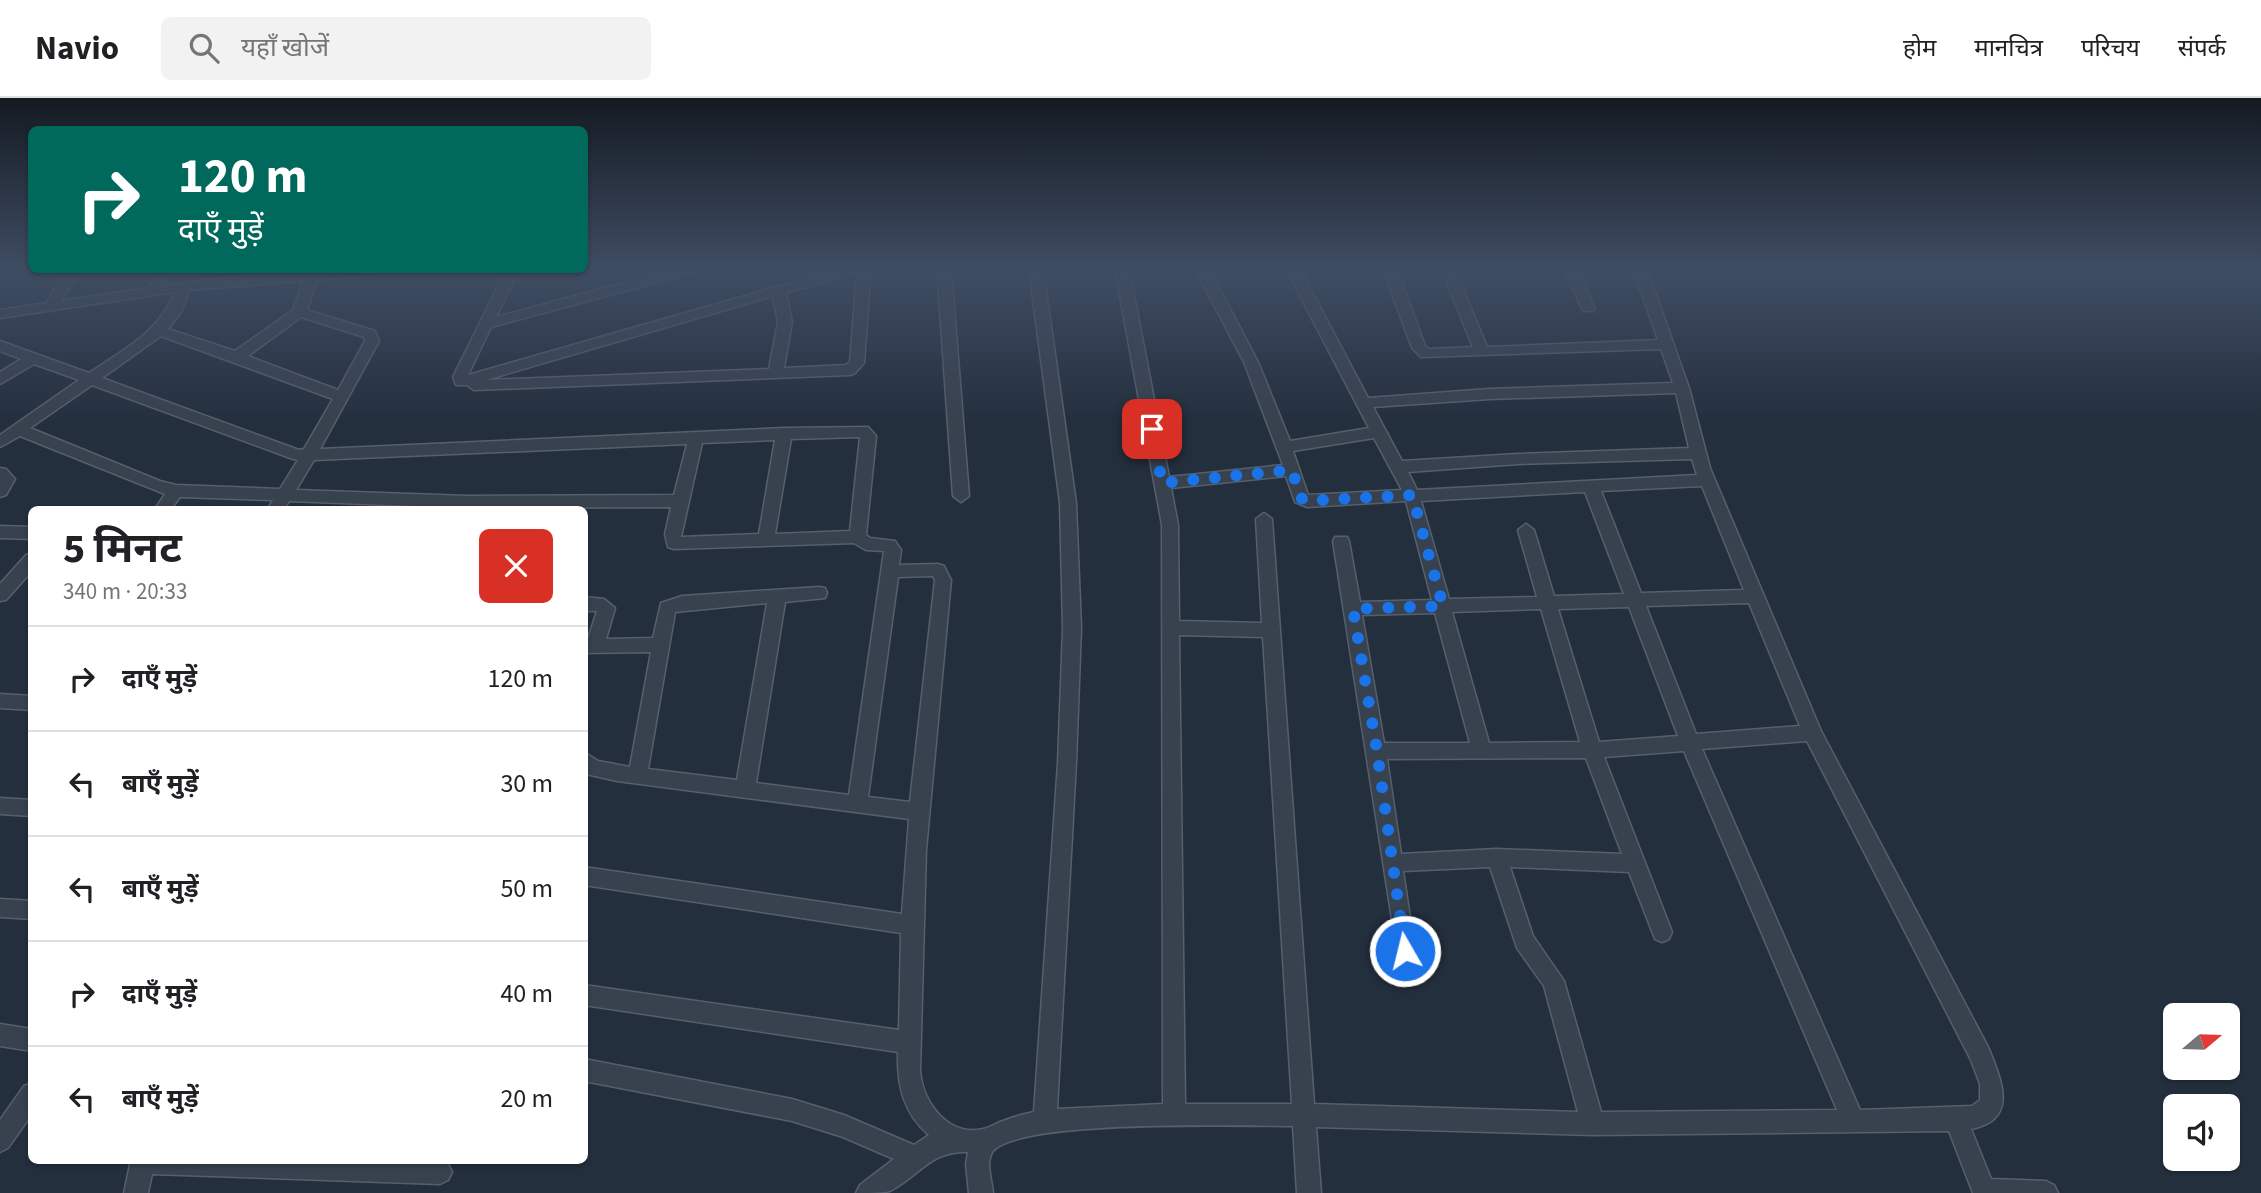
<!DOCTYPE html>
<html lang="hi">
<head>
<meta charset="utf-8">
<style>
  body { margin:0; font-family:"Source Sans 3","Noto Sans Devanagari",sans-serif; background:#f2f2f2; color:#202124; height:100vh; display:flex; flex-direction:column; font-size:26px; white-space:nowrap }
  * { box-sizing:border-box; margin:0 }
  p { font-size:23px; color:#757577 }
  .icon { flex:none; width:38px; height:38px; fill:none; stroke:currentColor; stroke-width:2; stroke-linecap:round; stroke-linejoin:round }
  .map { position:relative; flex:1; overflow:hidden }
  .sheet { position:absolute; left:28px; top:408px; width:560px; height:658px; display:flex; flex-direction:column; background:#fff; border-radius:10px; box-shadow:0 2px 5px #0004 }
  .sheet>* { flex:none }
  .hud { position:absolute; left:28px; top:28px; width:560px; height:147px; border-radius:10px; box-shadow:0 2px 5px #0004; background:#00695c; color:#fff; overflow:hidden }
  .needle { width:46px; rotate:71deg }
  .buttons { position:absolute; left:2163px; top:905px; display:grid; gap:14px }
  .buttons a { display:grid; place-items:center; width:77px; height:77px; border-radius:10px; background:#fff; box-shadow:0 2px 5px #0004; font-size:35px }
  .pin { position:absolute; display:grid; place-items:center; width:60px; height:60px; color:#fff; margin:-30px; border-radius:14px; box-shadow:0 4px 10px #0006 }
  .me { position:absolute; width:77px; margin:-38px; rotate:352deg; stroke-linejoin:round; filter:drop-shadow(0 0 5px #0008) }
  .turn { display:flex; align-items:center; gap:24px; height:147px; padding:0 35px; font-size:32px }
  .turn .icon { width:91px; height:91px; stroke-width:2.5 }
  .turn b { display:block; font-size:49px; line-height:60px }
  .round { display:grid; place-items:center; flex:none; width:74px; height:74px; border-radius:10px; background:#f2f2f2 }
  .overview { display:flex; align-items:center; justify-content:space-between; height:119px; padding:0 35px }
  h1 { font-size:42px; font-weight:700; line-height:52px }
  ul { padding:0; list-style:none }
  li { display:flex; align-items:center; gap:21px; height:105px; padding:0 35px; border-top:2px solid #e0e0e0 }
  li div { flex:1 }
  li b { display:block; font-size:26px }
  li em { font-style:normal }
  header { display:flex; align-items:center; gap:42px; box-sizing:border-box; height:98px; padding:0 35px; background:#fff; border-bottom:2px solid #e0e0e0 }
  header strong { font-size:33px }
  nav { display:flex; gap:38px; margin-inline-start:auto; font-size:24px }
  .search { width:490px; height:63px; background:#f2f2f2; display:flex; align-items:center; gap:18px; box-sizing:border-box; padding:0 24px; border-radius:10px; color:#757577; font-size:26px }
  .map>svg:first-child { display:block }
</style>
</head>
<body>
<header>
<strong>Navio</strong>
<div class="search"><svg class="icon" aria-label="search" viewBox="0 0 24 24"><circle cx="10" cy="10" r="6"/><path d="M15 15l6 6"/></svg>यहाँ खोजें</div>
<nav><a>होम</a><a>मानचित्र</a><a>परिचय</a><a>संपर्क</a></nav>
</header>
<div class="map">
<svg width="2261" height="1095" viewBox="0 0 2261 1095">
  <rect width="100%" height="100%" fill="#242f3e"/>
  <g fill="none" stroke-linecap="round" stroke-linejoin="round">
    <g stroke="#565f6c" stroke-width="3">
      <g id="street">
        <path d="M676,171H698L696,174L491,229L468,277L839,171H871L864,265L855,275L850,277L474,292L467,287H456L453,279L506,172H519L496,219ZM857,174L850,264L846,267L784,270L792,224L786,195ZM773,198L778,224L769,271L486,282Z"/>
        <polygon points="937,171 951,171 969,398 961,404 953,398"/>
        <path d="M1029,171H1043L1076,405L1081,530L1076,665L1057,1011L1163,1006L1162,427L1115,171H1129L1169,379L1283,367L1244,264L1195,171H1209L1258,264L1290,343L1369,330L1286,171H1300L1368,300L1489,291L1673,285L1661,251L1421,259L1412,250L1383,171H1397L1425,248L1429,251L1473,249L1441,171H1455L1487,249L1658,242L1633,171H1647L1689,290L1710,370L1821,633L1988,949C2001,981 2020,1022 1971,1031L1991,1081L2046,1083L2054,1087L2058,1095H1973L1949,1033L1593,1037L1316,1029L1321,1095H1297L1293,1028C1243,1028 1021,1021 993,1053C985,1063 992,1083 993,1095H969L966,1066L968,1054C929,1053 921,1077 890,1093C881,1095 866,1095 856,1095L860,1087L894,1061L843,1039L792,1023L584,983V961L792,1001L844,1017L914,1047L929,1037C903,1015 897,987 898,954L584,907V887L899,932L901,835L584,787V769L902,816L909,721L617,683L586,676L584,654L598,663L630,669L651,554L584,555V541H588L597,513H584V499L604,501L615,510L606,541L653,540L661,505L682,498L819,489L825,490L827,495L825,500L785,504L756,685L849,697L884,453L866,452L854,445L674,451L668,449L665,436L671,409L467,410L289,403L284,411H268L273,402L180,399L171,411H155L165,396L20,338L0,349V337L79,282L34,266L0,286V274L21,261L0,253V243L89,275C123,252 159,234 175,194L0,220V212L46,205L67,172H80L61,203L148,190L159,172H172L162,188C239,177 318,172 395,172L389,176L317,182L307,212L375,233L379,243L320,351L784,330L868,329L876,338L866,437L870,440L895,443L901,452L899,467L938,466L944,468L951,482L926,752L920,973C923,1004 947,1039 983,1031C989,1030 996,1025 1003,1023C1013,1019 1024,1016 1034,1014L1058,665L1063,530L1060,405ZM303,183L293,212L235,253L168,231L181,214L189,192ZM301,219L364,239L365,243L338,292L248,258ZM161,238L333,301L304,351L299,352L102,280ZM92,287L293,361L298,362L280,391L176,387L160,383L30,330ZM1676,295L1689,350L1518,356L1402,363L1373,309L1489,301ZM860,339L850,433L775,436L791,341ZM1374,340L1402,392L1308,397L1293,353ZM775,342L759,436L681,439L702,345ZM687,346L674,397L467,398L296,392L314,362ZM1692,361L1697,377L1417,392L1408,374L1518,366ZM1286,378L1295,404L1307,409L1406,403L1432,502L1360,504L1349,443L1347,439H1335L1333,443L1398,860L1405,863L1412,860L1415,853L1403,773L1490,769L1517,850L1544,888L1578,1014L1314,1006L1272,421L1264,415L1256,421L1262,525L1179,523L1178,427L1171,390ZM1702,388L1744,492L1641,495L1601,393ZM1585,394L1624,496L1554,498L1534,432L1526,426L1518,432L1537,499L1449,501L1421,403ZM933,478L935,482L910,704L868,699L898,479ZM767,505L737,682L648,671L675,514ZM1749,505L1800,628L1696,636L1646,508ZM1629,509L1678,638L1599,644L1558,511ZM1541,511L1580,644L1489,645L1452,514ZM1435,515L1470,645H1384L1362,517ZM1179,537L1263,539L1292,1006H1185ZM1807,643L1971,962L1980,986V1002L1972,1008L1860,1012L1702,651ZM1684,653L1837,1012L1601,1014L1564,883L1533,838L1510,769L1629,774L1655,841L1662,844L1669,841L1672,834L1604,659ZM1586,660L1622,756L1497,751L1401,756L1387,661Z"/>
        <polygon points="1564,171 1578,171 1595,210 1593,213 1583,213"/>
        <polygon points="0,370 6,371 15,381 6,397 0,399"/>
        <polygon points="0,428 32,429 32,441 0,440"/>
        <polygon points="32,455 32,473 6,502 0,503 0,486 26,457"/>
        <polygon points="0,596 32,598 32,612 0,610"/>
        <polygon points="0,700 32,702 32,718 0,716"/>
        <polygon points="0,801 32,803 32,821 0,819"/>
        <polygon points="0,926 32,931 32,953 0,948"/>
        <polygon points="32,985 32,1016 8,1050 0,1054 0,1022 24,988"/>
        <polygon points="131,1062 440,1062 448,1066 452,1074 448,1082 440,1086 152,1076 148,1095 124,1095"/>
      </g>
    </g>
    <use href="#street" fill="#38414e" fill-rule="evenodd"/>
  </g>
  <linearGradient id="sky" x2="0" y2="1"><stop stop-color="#141a22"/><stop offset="0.53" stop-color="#3f4d63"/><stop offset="1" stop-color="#3f4d63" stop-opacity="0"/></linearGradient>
  <rect width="2261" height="324" fill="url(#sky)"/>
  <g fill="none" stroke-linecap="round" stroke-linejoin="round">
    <polyline stroke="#1a73e8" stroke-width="12" stroke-dasharray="0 21.6" points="1152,331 1162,385 1292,372 1301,400 1307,403 1412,397 1443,508 1353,511 1377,653 1405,853"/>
  </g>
</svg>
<div class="buttons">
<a><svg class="needle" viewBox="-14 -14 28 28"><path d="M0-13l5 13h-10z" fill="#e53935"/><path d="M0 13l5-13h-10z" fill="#757577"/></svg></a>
<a><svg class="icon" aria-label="sound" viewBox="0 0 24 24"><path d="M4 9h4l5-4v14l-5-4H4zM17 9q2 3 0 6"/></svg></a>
</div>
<div class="pin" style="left:1152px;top:331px;background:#d93025"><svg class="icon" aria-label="arrive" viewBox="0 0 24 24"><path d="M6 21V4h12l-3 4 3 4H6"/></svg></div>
<svg class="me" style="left:1405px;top:853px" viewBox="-20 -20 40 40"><circle r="17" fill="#1a73e8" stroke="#fff" stroke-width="3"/><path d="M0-11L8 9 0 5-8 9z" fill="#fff"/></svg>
<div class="hud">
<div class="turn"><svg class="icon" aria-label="right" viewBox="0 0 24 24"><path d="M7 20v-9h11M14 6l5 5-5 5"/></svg><div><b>120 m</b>दाएँ मुड़ें</div></div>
</div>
<section class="sheet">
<div class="overview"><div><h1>5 मिनट</h1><p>340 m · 20:33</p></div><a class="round" style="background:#d93025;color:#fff"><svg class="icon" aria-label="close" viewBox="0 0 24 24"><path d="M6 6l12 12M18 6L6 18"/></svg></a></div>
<ul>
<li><svg class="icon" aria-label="right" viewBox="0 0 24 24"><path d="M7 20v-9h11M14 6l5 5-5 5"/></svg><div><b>दाएँ मुड़ें</b></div><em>120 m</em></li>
<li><svg class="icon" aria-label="left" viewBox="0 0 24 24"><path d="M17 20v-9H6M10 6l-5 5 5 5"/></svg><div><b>बाएँ मुड़ें</b></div><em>30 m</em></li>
<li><svg class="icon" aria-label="left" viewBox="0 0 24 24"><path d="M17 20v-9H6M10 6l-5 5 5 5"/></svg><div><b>बाएँ मुड़ें</b></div><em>50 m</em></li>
<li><svg class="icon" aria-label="right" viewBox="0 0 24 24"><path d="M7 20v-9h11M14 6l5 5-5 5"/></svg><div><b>दाएँ मुड़ें</b></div><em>40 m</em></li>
<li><svg class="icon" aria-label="left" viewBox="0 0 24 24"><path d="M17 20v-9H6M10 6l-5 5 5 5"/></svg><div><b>बाएँ मुड़ें</b></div><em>20 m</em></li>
</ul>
</section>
</div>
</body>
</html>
